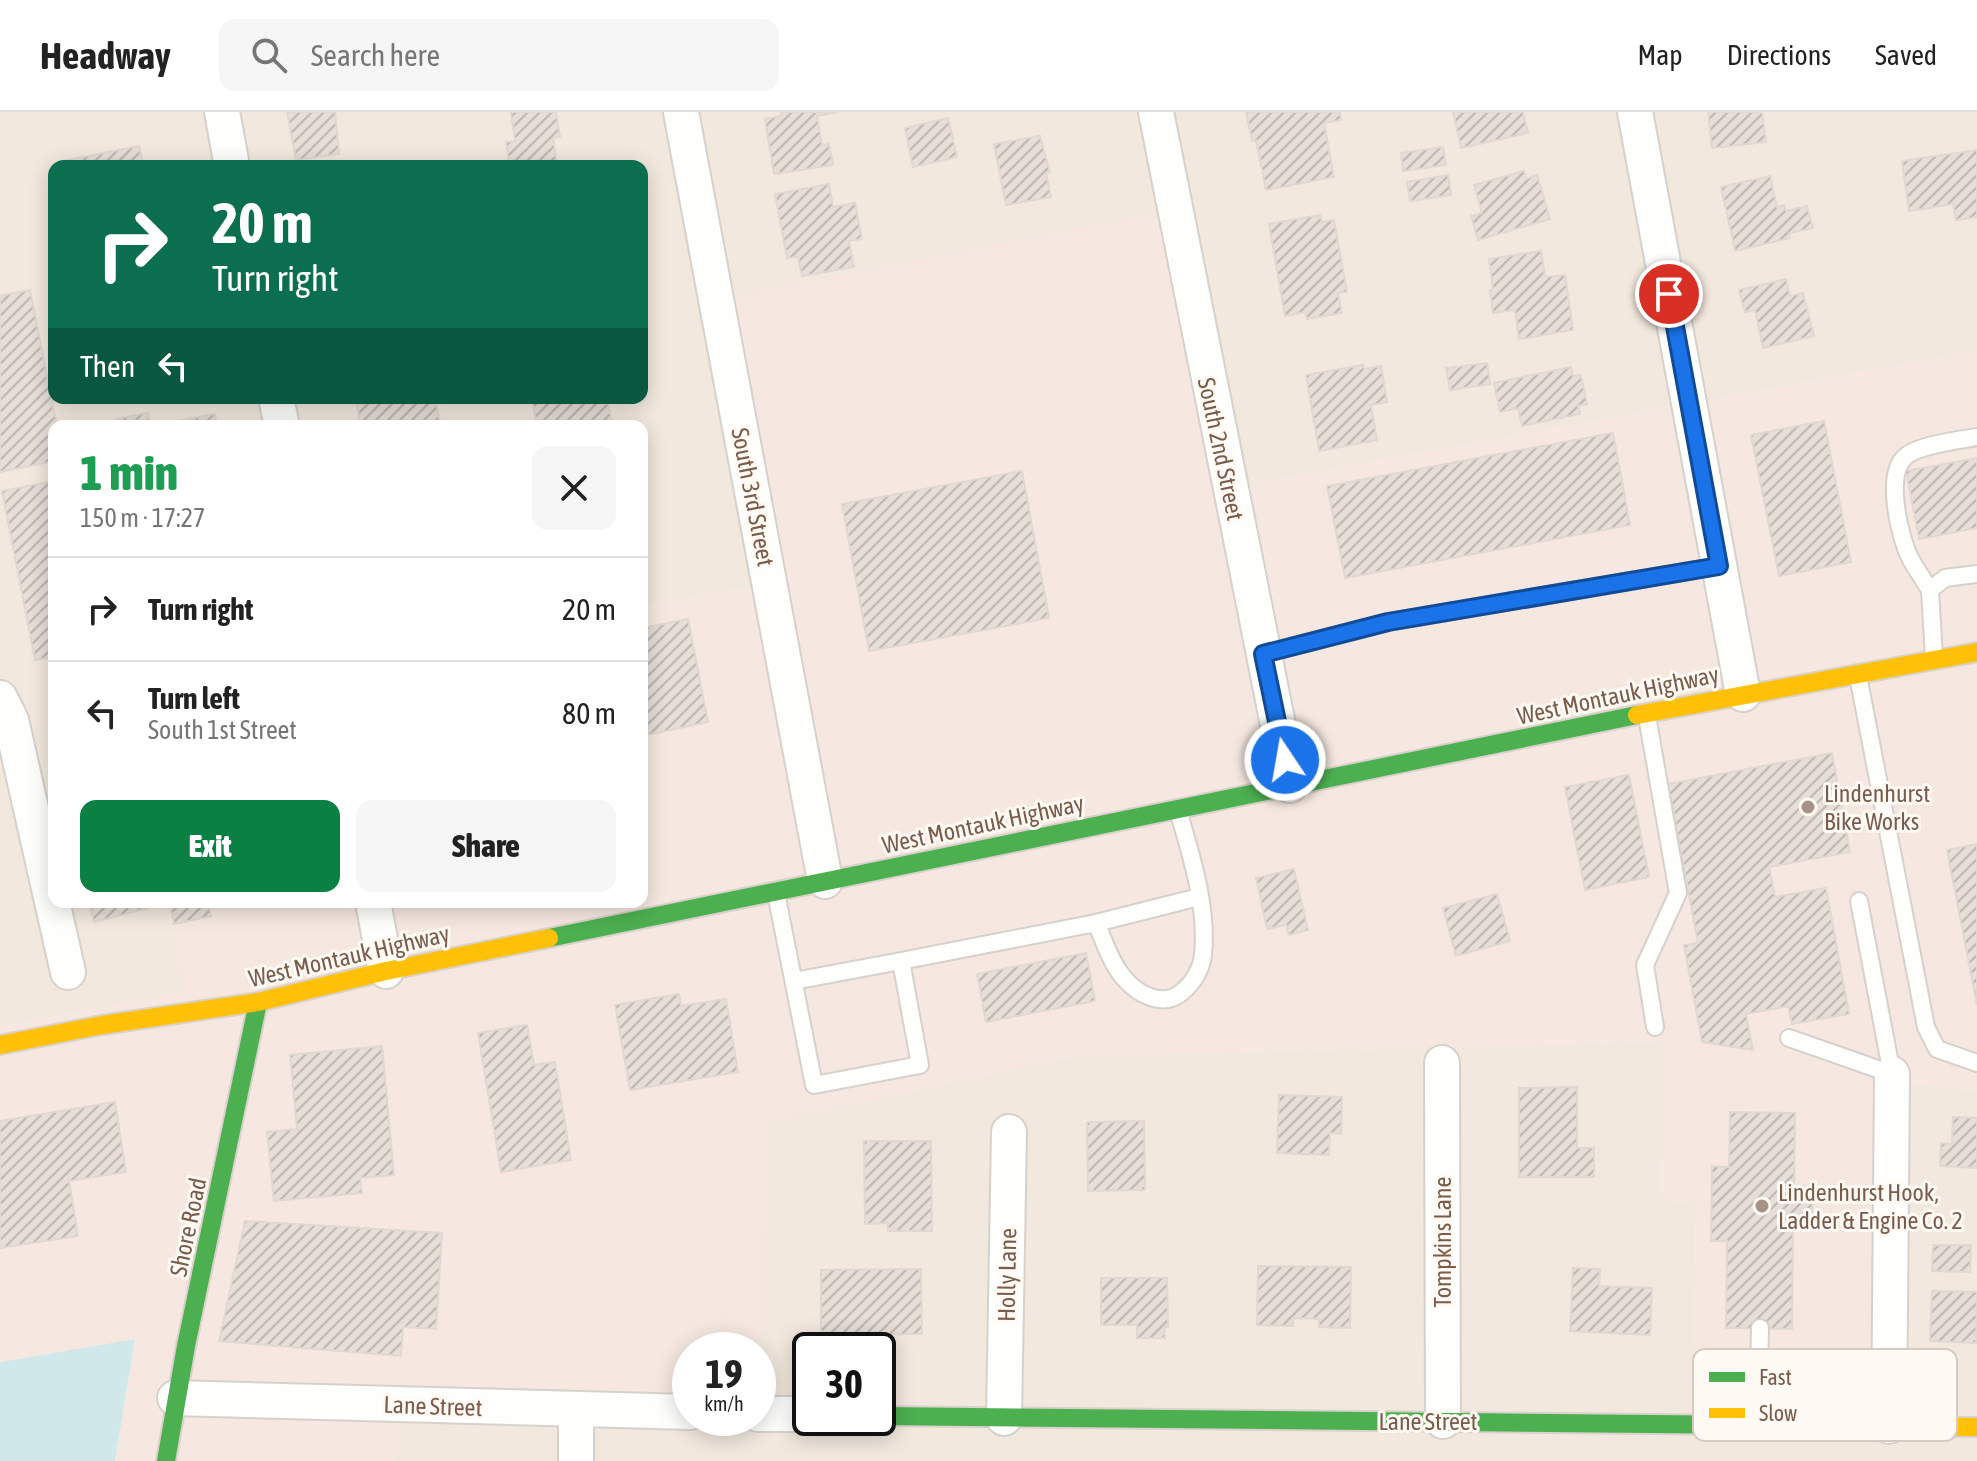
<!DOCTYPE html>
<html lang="en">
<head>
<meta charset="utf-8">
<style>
  body { margin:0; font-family:"Asap Condensed",sans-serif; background:#f6f6f6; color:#222; height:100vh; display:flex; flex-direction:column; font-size:30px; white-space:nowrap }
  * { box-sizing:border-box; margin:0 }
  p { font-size:26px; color:#767676 }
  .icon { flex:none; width:44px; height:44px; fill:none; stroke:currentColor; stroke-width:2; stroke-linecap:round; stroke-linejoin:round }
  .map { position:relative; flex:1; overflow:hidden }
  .side { position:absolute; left:48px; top:308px; width:600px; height:488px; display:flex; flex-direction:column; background:#fff; border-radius:16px; box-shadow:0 4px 20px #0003 }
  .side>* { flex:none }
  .hud { position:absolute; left:48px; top:48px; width:600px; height:244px; border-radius:16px; box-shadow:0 4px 20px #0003; background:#0b6e4f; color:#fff; overflow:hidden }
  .speed { position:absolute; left:672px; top:1220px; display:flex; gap:16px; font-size:40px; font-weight:700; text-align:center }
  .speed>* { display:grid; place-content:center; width:104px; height:104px; border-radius:50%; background:#fff; box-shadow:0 4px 20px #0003; line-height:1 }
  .speed small { font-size:20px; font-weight:400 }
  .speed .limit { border:4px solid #111; border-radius:12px; background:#fff; color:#111 }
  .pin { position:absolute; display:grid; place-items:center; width:68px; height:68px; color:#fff; margin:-34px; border:4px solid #fff; border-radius:50%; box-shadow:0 2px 8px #0007 }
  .me { position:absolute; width:88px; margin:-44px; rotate:348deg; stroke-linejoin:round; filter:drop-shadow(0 0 6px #0008) }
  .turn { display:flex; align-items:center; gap:28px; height:168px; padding:0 32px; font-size:36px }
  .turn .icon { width:104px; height:104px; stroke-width:2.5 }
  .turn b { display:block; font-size:56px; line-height:68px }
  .then { display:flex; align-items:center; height:76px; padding:0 32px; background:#0003; gap:16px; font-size:30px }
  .round { display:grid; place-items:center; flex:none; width:84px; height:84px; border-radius:16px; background:#f6f6f6 }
  .head { display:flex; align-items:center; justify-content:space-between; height:136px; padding:0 32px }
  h1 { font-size:48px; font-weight:800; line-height:60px; color:#1e9e55 }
  .action { display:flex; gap:16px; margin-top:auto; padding:16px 32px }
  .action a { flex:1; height:92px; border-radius:16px; background:#0b8043; color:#fff; font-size:32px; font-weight:800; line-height:92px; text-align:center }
  .action a+a { background:#f6f6f6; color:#222 }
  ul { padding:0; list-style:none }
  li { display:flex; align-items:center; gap:24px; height:104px; padding:0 32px; border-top:2px solid #e0e0e0 }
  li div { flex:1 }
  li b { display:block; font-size:30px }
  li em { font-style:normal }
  header { display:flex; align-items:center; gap:48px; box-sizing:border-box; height:112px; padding:0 40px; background:#fff; border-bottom:2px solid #e0e0e0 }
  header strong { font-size:38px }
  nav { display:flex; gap:44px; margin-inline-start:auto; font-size:28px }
  .search { width:560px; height:72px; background:#f6f6f6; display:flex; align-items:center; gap:20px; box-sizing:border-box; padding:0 28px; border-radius:16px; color:#767676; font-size:30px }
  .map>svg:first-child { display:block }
</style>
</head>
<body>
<header>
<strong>Headway</strong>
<div class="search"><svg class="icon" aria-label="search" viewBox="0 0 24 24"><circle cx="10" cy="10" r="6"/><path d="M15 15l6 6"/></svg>Search here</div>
<nav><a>Map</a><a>Directions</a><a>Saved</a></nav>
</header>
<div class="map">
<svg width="1977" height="1349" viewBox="0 0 1977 1349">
  <defs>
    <pattern id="building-hatch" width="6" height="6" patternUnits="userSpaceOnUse" patternTransform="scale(2)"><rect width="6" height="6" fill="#e6ded7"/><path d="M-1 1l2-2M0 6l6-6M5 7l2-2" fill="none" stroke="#bfb7b1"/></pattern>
  </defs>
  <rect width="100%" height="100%" fill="#f9f5f0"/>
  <g fill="#f2e8de" fill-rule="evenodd">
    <path d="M0,0H1977V239L1217,379L785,469L642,495V314H54V790H165L186,880L0,915ZM54,54H642V286H54Z"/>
    <path d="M1663,929L1660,1088L1696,1089L1693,1307L1899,968L1977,979V1349H394L407,1279L690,1306H758L768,1010L1073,944ZM810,1238H878V1306H810Z"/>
  </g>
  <polygon fill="#f6e8e1" points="1164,100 1217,379 1977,239 1977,979 1900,968 1896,1308 1693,1307 1696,1089 1660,1088 1662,929 1073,944 769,1010 760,1285 758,1285 758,1238 690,1238 690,1283 407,1279 394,1349 115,1349 135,1227 0,1250 0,915 185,880 165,790 642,790 642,495 784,469 729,185"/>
  <polygon fill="#d0e8ea" points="135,1227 115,1349 0,1349 0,1250"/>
  <g fill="url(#building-hatch)" stroke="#e2d8d2" stroke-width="2">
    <polygon points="287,0 335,0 339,42 296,48"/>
    <polygon points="511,0 556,0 560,25 553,26 557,54 502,54 501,50 509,49 506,30 515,29"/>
    <polygon points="781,0 838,0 817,4 822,34 829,32 833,53 774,62 765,7 781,4"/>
    <polygon points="1246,0 1340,0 1341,8 1324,11 1334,65 1266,78 1256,28 1252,29"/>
    <polygon points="1453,0 1523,0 1528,21 1461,36"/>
    <polygon points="1708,0 1762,0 1766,30 1712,36"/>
    <polygon points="948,6 957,45 913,55 905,16"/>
    <polygon points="1040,24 1050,60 1046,61 1051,85 1006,93 994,32"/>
    <polygon points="139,34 142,48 134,50 135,54 64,54 63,49"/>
    <polygon points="1443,35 1446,53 1403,59 1401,41"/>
    <polygon points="1977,38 1977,105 1956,108 1953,92 1909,99 1902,49"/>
    <polygon points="1524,59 1526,67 1537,63 1550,107 1478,128 1471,104 1482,101 1474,73"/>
    <polygon points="1448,63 1451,83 1410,89 1407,70"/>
    <polygon points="1770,64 1777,95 1784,93 1786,99 1807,94 1813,116 1789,121 1790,126 1735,139 1721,75"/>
    <polygon points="829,72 833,95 855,91 862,127 849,129 854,155 802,164 798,145 787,146 775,82"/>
    <polygon points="1320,103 1322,110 1334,108 1347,180 1338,181 1342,201 1307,207 1305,200 1285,204 1269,112"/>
    <polygon points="1541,139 1545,165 1565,163 1573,218 1519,227 1515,198 1493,201 1490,178 1493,177 1489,147"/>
    <polygon points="1786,167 1790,184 1803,181 1814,224 1763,236 1755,198 1745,200 1739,178"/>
    <polygon points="30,178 57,314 54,314 54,349 0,360 0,184"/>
    <polygon points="1487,251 1490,272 1450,278 1446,256"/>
    <polygon points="1363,253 1364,257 1381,254 1387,290 1371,293 1377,328 1319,339 1306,263"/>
    <polygon points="1571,255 1573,264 1581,263 1587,292 1578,294 1580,302 1522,314 1518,296 1500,300 1494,271"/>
    <polygon points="369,286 435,286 441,314 361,314 356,289"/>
    <polygon points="532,286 607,286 612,311 618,310 619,314 537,314"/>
    <polygon points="148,301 150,314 215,302 217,314 117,314 116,307"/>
    <polygon points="1824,309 1851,450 1779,464 1751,323"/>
    <polygon points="1613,321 1630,413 1345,466 1327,374"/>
    <polygon points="1977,346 1977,416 1919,427 1906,359"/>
    <polygon points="1022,359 1049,506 869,539 842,392"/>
    <polygon points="54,369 54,545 35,548 2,379"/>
    <polygon points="688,507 708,610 642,624 642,516"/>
    <polygon points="1832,641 1850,740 1769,755 1775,785 1826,776 1849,902 1792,912 1788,894 1746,902 1753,938 1702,930 1684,833 1698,831 1668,672"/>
    <polygon points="1629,663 1649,765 1585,778 1565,675"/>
    <polygon points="1977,732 1977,893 1947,738"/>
    <polygon points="1294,757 1308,818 1289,823 1286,813 1267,817 1256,766"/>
    <polygon points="1497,782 1510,829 1456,844 1443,796"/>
    <polygon points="89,790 150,790 152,795 94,810"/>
    <polygon points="170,790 208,790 211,804 174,812"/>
    <polygon points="1086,841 1095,889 986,910 977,862"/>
    <polygon points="679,882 681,894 726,887 738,960 630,978 615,893"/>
    <polygon points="527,913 534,953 555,950 571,1048 501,1060 478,921"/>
    <polygon points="382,934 394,1063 360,1066 362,1081 274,1089 267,1020 297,1017 290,943"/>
    <polygon points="1577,975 1577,1036 1594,1036 1594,1065 1519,1065 1519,976"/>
    <polygon points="1279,983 1342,985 1341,1022 1330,1021 1329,1043 1277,1041"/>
    <polygon points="115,990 126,1060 69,1069 78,1124 0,1136 0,1009"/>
    <polygon points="1730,1000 1795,1001 1794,1074 1813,1074 1812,1114 1793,1114 1792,1217 1726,1216 1727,1129 1711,1129 1712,1054 1729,1055"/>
    <polygon points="1953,1005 1977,1006 1977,1056 1940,1054 1941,1031 1952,1032"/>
    <polygon points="1144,1009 1145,1078 1088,1079 1087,1010"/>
    <polygon points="864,1029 931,1029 932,1119 888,1119 888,1111 865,1112"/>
    <polygon points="245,1109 442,1121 436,1217 403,1215 401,1244 219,1229"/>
    <polygon points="1933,1133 1971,1133 1970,1160 1932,1159"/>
    <polygon points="1258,1154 1351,1155 1350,1216 1319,1215 1319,1207 1293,1206 1293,1214 1257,1213"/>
    <polygon points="1573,1156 1600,1157 1599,1174 1652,1176 1650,1223 1570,1219"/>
    <polygon points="921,1157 922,1222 821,1223 821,1158"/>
    <polygon points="1101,1166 1167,1166 1168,1215 1164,1215 1165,1226 1137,1226 1137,1213 1101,1213"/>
    <polygon points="1932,1179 1977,1180 1976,1231 1930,1229"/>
  </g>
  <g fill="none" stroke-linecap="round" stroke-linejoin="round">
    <g stroke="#d7d1cb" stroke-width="20">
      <g id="lane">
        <path d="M1930,478C1923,467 1916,457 1910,446C1899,423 1885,363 1905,345C1917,333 1959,328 1977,325"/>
        <polyline points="1263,542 1388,510 1719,454"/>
        <polyline points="1934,546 1930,478 1945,466 1977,462"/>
        <polyline points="1858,564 1926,915 1937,937 1977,951"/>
        <polyline points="1647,604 1678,781 1645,853 1655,915"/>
        <polyline points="776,781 814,973 920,953 901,849 794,869"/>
        <polyline points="1859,789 1892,962"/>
        <polyline points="1096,811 1199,785"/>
        <path d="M901,849L1096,811C1104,828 1111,852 1124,866C1138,883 1164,896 1182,880C1194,870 1201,858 1203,843C1208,795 1191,743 1178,698"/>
        <polyline points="1789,926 1892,962"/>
        <polyline points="1758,1311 1760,1216"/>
      </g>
    </g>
    <g stroke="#d7d1cb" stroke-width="38">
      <g id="street">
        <polyline points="222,0 232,54"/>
        <polyline points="681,0 825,769"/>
        <polyline points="1156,0 1290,673"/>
        <polyline points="1635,0 1743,582"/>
        <polyline points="276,286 282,314"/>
        <polyline points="0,586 11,608 68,860"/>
        <polyline points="373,790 386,859"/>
        <polyline points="1442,951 1443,1309"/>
        <polyline points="175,1286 690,1300"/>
        <polyline points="758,1302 810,1302"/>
        <polyline points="1004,1306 1009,1020"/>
        <polyline points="1889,1314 1892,962"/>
        <polyline points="576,1349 576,1299"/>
      </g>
    </g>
    <g stroke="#d9d2cb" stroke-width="22">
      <g id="fast">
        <polyline points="549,826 1637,603"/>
        <polyline points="878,1304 1752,1313"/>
        <polyline points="166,1349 186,1234 258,890"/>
      </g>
    </g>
    <g stroke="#d9d2cb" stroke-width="22">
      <g id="slow">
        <polyline points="1637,603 1977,540"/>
        <polyline points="0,933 102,913 258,890 386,859 549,826"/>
        <polyline points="1752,1313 1977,1315"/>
      </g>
    </g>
    <use href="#lane" stroke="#fefefd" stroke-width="16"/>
    <use href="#street" stroke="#fefefd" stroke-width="34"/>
    <use href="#fast" stroke="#4caf50" stroke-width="18"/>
    <use href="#slow" stroke="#ffc107" stroke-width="18"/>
  </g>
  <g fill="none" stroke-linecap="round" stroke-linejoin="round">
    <g stroke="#114b97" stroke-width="20">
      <polyline id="route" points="1285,648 1263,542 1388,510 1719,454 1669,182"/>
    </g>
    <use href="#route" stroke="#1a73e8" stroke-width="14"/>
  </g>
  <g fill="#a69286" stroke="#fffaf3" stroke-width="3">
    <circle cx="1808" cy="695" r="8"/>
    <circle cx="1762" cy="1094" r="8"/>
  </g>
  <g text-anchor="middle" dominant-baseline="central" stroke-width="6" stroke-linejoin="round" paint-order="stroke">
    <g font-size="24" fill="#7a5c4d" stroke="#fffaf3">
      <text transform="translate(1221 337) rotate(78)">South 2nd Street</text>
      <text transform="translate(753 385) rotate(79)">South 3rd Street</text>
      <text transform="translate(1618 583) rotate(-12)">West Montauk Highway</text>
      <text transform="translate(983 712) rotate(-12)">West Montauk Highway</text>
      <text transform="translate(349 844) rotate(-13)">West Montauk Highway</text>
      <text transform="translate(188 1115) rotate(-78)">Shore Road</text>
      <text transform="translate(1442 1130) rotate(-90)">Tompkins Lane</text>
      <text transform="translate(1007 1163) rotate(-89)">Holly Lane</text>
      <text transform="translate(433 1294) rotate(2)">Lane Street</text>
      <text x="1428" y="1309">Lane Street</text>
    </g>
    <g font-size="24" fill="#7a5c4d" stroke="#fffaf3" text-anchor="start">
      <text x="1824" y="681">Lindenhurst<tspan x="1824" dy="28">Bike Works</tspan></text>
      <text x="1778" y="1080">Lindenhurst Hook,<tspan x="1778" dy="28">Ladder &amp; Engine Co. 2</tspan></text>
    </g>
  </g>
  <rect x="1693" y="1237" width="264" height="92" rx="12" fill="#fffaf3" stroke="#d7cbc1" stroke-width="2"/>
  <rect x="1709" y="1260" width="36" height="10" fill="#4caf50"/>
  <rect x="1709" y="1296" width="36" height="10" fill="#ffc107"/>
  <g font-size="22" fill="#7a5c4d">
    <text x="1759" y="1273">Fast</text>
    <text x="1759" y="1309">Slow</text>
  </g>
</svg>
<div class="speed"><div>19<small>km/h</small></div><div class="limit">30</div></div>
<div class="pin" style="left:1669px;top:182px;background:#d93025"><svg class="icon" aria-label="arrive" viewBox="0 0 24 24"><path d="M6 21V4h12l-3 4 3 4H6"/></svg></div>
<svg class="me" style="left:1285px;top:648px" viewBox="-20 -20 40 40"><circle r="17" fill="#1a73e8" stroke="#fff" stroke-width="3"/><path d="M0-11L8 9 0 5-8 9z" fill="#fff"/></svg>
<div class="hud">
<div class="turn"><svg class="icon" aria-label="right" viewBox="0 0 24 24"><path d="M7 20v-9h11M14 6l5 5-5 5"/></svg><div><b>20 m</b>Turn right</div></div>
<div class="then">Then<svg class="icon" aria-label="left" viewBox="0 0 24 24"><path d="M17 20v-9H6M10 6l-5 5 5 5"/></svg></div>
</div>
<section class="side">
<div class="head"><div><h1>1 min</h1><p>150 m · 17:27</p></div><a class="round"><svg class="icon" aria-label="close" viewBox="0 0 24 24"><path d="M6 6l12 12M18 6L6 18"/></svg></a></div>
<ul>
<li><svg class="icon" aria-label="right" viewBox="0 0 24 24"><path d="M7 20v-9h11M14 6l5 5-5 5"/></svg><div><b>Turn right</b></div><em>20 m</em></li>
<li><svg class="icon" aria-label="left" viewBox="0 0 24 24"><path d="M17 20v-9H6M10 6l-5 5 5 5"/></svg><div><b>Turn left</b><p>South 1st Street</p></div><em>80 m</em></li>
</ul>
<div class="action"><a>Exit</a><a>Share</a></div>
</section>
</div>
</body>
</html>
